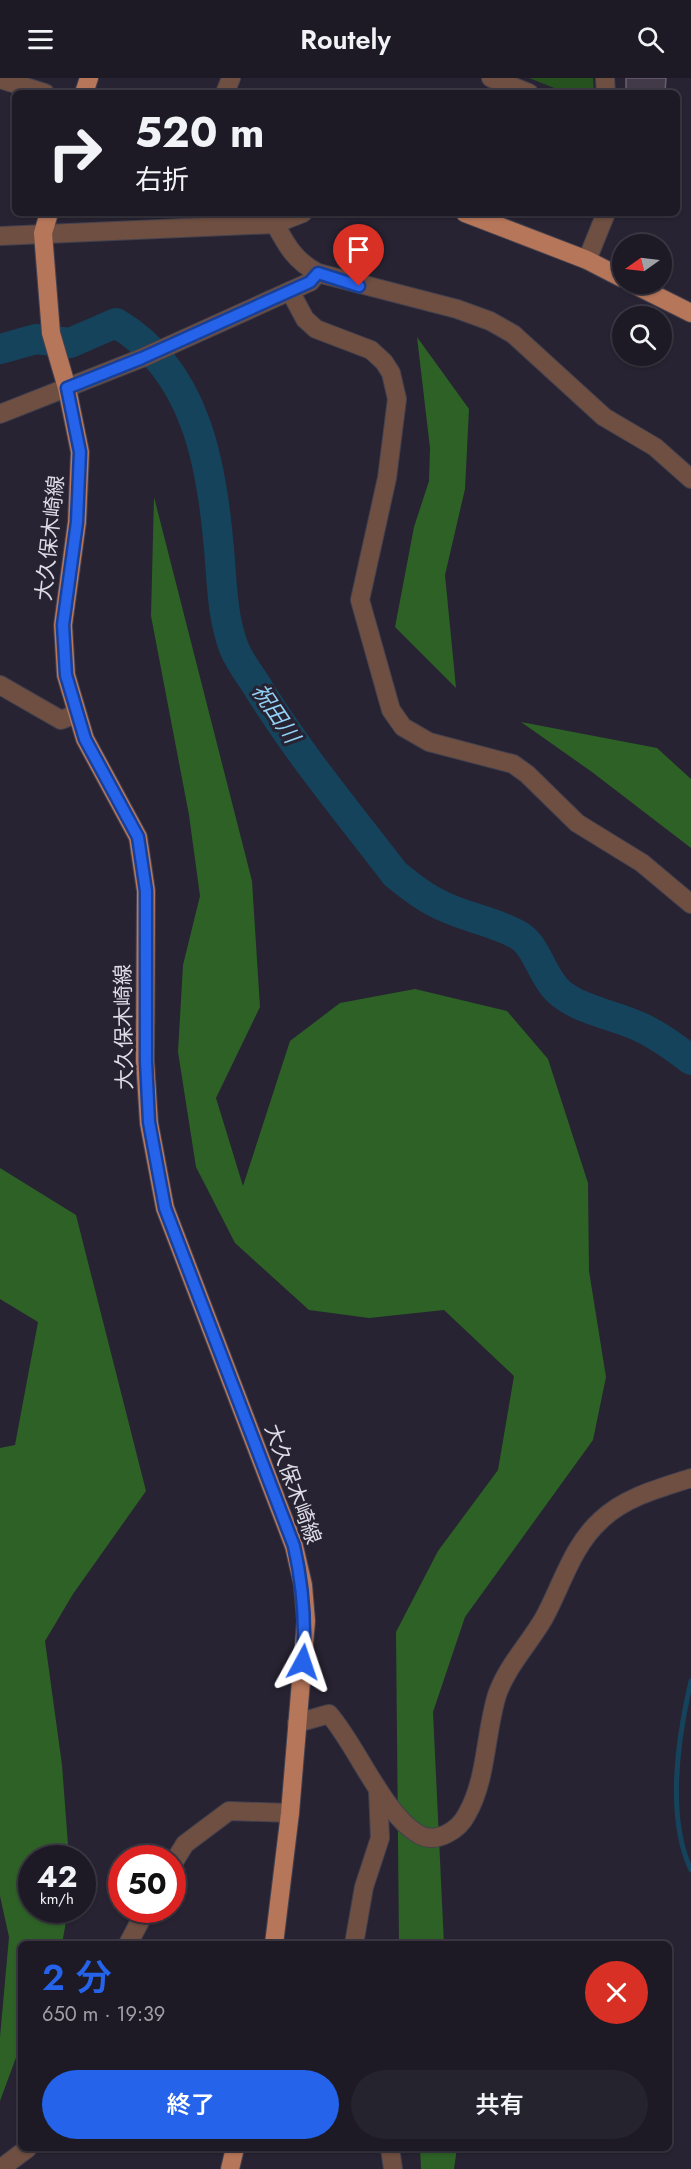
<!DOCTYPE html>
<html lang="ja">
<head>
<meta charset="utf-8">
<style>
  body { margin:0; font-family:Jost,"Noto Sans JP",sans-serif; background:#25232e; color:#f1f3f6; height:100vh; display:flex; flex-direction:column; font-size:22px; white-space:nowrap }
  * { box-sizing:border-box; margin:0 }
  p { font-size:20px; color:#a0a1a7 }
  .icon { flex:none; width:33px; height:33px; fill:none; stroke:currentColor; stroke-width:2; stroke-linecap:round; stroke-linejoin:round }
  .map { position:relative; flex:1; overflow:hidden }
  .sheet { position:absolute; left:18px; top:1863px; width:654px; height:210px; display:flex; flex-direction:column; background:#1d1a26; border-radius:9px; box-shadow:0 2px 4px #0004,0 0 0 2px #3b3843 }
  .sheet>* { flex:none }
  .top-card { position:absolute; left:12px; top:12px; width:668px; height:126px; border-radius:9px; box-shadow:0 2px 4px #0004,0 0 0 2px #3b3843; background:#1d1a26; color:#f1f3f6; overflow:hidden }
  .needle { width:39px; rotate:256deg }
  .controls { position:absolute; left:612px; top:156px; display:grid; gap:12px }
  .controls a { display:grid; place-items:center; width:60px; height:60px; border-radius:50%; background:#1d1a26; box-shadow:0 2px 4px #0004,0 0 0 2px #3b3843; font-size:30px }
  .speed { position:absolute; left:18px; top:1767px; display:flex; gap:12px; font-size:30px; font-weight:700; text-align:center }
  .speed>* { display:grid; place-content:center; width:78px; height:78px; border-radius:50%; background:#1d1a26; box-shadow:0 2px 4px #0004,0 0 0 2px #3b3843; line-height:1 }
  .speed small { font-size:15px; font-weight:400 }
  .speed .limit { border:9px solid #d22; background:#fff; color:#111 }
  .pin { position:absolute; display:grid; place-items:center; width:51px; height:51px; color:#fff; margin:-62px -26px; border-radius:50% 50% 50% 0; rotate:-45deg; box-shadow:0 0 6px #0007 }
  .pin .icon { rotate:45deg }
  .me { position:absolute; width:66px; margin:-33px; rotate:5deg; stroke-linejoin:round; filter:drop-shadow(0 0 4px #0008) }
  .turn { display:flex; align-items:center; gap:21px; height:126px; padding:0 24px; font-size:27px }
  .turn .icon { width:78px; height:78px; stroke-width:2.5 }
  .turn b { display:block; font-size:42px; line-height:51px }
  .round { display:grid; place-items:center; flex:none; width:63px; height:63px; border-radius:32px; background:#25232e }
  .summary { display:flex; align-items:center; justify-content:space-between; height:102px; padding:0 24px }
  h1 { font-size:36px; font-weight:600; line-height:45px; color:#2563eb }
  .action { display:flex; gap:12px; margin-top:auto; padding:12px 24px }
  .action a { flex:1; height:69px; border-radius:36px; background:#2563eb; color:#fff; font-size:24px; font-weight:600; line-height:69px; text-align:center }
  .action a+a { background:#25232e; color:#f1f3f6 }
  header { display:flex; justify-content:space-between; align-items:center; height:78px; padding:0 24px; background:#1d1a26; font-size:27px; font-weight:600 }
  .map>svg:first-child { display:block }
</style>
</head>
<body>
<header><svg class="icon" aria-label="menu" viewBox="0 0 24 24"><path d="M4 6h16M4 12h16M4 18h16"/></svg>Routely<svg class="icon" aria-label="search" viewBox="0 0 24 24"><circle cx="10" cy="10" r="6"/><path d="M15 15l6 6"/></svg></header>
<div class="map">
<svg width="691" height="2091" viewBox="0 0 691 2091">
  <rect width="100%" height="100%" fill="#272332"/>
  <polygon fill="#265220" points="529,0 593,0 594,15 567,15"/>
  <g fill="#2d6126">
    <polygon points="417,259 469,331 465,411 445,497 456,610 395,549 414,449 429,403 430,370"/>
    <polygon points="154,419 252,803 260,929 216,1020 243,1108 290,963 340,925 415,911 507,933 548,981 588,1105 589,1193 606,1299 593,1362 465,1539 433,1634 444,1866 399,1866 396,1554 438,1473 498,1392 514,1298 444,1232 369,1240 309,1232 235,1165 196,1089 178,974 183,887 200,818 189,737 151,538"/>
    <polygon points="521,644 657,670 691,701 691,770 592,694"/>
    <polygon points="0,1090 76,1137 146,1413 73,1516 45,1563 62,1687 69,1780 32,1780 32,1832 68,1832 62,1866 21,1866 21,1966 0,2023 0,1959 9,1859 0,1818 0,1370 15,1367 38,1244 0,1221"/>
    <polygon points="420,2070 457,2070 454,2091 421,2091"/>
  </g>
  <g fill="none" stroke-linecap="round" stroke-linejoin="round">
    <path stroke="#15435b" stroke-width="5" d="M691,1603C678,1659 666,1738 691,1792"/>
    <path stroke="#15435b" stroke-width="30" d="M0,271L36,261L70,265L116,245C196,292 212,387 219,471C222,504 222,539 234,570C240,585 252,599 260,613C300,677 349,736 395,796C411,809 426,821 445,829C468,840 496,844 518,857C536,866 541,896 557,912C575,930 609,936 633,946C654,954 673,968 691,982"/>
  </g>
  <polygon fill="#433a49" stroke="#695f70" stroke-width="1.5" points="626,0 666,0 665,15 626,15"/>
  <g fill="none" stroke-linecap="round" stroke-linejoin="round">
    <g stroke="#44414f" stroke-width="20">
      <g id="minor">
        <polyline points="491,0 529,15"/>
        <polyline points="605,0 606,15"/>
        <polyline points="0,1 45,15"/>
        <polyline points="225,15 231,0"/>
        <path d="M275,146C287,168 295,183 318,195L457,231L490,243L513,256L604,339L655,369L691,401"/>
        <polyline points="0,158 275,146 303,135"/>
        <polyline points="587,182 606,135"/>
        <polyline points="290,213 305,241 316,251 371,272 384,284 391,295 397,321 387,400 360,522 391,632 403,649 429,664 513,686 527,696 577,745 642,785 691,826"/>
        <polyline points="0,336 142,280 310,204 318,195"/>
        <polyline points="0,607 61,642 76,636"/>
        <path d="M297,1645L329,1636C357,1668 383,1735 418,1756C436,1767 459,1752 467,1736C487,1701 485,1656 497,1617C507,1588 529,1566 544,1540C562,1507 572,1468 601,1442C625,1419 660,1410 691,1400"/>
        <polyline points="172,1787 185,1766 229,1733 290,1735"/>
        <polyline points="128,1866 146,1832"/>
        <polyline points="354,1866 364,1809 380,1760 378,1712"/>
        <polyline points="390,2070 393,2091"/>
        <polyline points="0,2091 28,2070"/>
      </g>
    </g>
    <g stroke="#44414f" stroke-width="20">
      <g id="major">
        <polyline points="84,15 89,0"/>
        <polyline points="49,135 43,155 51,255 67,310 80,374 77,444 63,547 66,597 85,661 138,759 146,813 145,983 149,1045 165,1130 294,1468 303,1507 306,1543 290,1735 274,1866"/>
        <polyline points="465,135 587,182 622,200"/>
        <polyline points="633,206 691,235"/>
        <polyline points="230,2091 235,2070"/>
      </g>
    </g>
    <use href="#minor" stroke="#6e4f41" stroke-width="18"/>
    <use href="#major" stroke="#b6765a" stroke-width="18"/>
  </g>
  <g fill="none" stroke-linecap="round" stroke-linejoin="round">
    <g stroke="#184099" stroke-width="15">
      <path id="route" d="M303,1584C306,1543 303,1508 294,1468L165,1130L149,1044L146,983V813L138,759L85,661L66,597L63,547L77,444L80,374L67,310L142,280L290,213L310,204L318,195L359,208"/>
    </g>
    <use href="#route" stroke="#2563eb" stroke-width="10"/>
  </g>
  <g text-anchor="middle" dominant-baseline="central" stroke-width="6" stroke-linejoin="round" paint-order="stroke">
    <g font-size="21" fill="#dddce6" stroke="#272332">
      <text transform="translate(50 460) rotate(-84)">大久保木崎線</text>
      <text transform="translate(124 949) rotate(-91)">大久保木崎線</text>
      <text transform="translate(293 1406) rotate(70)">大久保木崎線</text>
    </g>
    <g font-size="22" font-style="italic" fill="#93d1f6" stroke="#272332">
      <text transform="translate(276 635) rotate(56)">祝田川</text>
    </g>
  </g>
</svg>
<div class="controls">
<a><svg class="needle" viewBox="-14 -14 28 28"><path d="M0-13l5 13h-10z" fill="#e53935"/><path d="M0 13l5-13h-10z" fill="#a0a1a7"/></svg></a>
<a><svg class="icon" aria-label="search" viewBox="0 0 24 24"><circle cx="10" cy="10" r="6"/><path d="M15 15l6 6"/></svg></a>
</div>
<div class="speed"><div>42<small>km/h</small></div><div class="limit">50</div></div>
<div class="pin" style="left:359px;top:208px;background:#d93025"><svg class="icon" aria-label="arrive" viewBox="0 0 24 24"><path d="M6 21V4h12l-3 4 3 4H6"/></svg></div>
<svg class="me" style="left:303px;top:1584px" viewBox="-20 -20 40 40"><path d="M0-17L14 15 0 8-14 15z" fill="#2563eb" stroke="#fff" stroke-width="4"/></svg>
<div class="top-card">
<div class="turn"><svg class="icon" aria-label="right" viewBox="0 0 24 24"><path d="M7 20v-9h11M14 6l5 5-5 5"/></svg><div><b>520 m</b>右折</div></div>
</div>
<section class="sheet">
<div class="summary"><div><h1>2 分</h1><p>650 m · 19:39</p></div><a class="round" style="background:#d93025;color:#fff"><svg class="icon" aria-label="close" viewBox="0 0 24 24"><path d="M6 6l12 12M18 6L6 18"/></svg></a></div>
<div class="action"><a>終了</a><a>共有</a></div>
</section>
</div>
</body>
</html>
